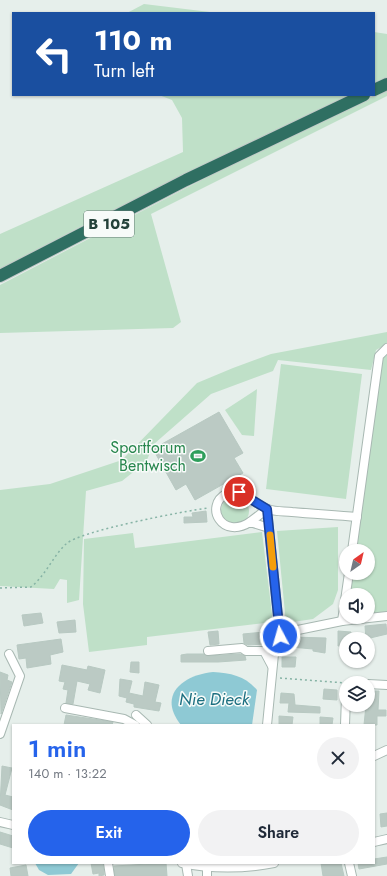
<!DOCTYPE html>
<html lang="en">
<head>
<meta charset="utf-8">
<style>
  body { margin:0; font-family:Jost,sans-serif; background:#f2f2f3; color:#1f2937; height:100vh; display:flex; flex-direction:column; font-size:15px; white-space:nowrap }
  * { box-sizing:border-box; margin:0 }
  p { font-size:13px; color:#747a83 }
  .icon { flex:none; width:22px; height:22px; fill:none; stroke:currentColor; stroke-width:2; stroke-linecap:round; stroke-linejoin:round }
  .map { position:relative; flex:1; overflow:hidden }
  .side { position:absolute; left:12px; top:724px; width:363px; height:140px; display:flex; flex-direction:column; background:#fff; border-radius:0px; box-shadow:0 1px 3px #0004 }
  .side>* { flex:none }
  .banner { position:absolute; left:12px; top:12px; width:363px; height:84px; border-radius:0px; box-shadow:0 1px 3px #0004; background:#1a4fa0; color:#fff; overflow:hidden }
  .needle { width:26px; rotate:34deg }
  .tools { position:absolute; left:339px; top:544px; display:grid; gap:8px }
  .tools a { display:grid; place-items:center; width:36px; height:36px; border-radius:50%; background:#fff; box-shadow:0 1px 3px #0004; font-size:20px }
  .pin { position:absolute; display:grid; place-items:center; width:34px; height:34px; color:#fff; margin:-17px; border:2px solid #fff; border-radius:50%; box-shadow:0 1px 4px #0007 }
  .me { position:absolute; width:44px; margin:-22px; rotate:354deg; stroke-linejoin:round; filter:drop-shadow(0 0 3px #0008) }
  .turn { display:flex; align-items:center; gap:14px; height:84px; padding:0 16px; font-size:18px }
  .turn .icon { width:52px; height:52px; stroke-width:2.5 }
  .turn b { display:block; font-size:28px; line-height:34px }
  .round { display:grid; place-items:center; flex:none; width:42px; height:42px; border-radius:21px; background:#f2f2f3 }
  .summary { display:flex; align-items:center; justify-content:space-between; height:68px; padding:0 16px }
  h1 { font-size:24px; font-weight:600; line-height:30px; color:#2563eb }
  .action { display:flex; gap:8px; margin-top:auto; padding:8px 16px }
  .action a { flex:1; height:46px; border-radius:24px; background:#2563eb; color:#fff; font-size:16px; font-weight:600; line-height:46px; text-align:center }
  .action a+a { background:#f2f2f3; color:#1f2937 }
  .map>svg:first-child { display:block }
</style>
</head>
<body>
<div class="map">
<svg width="387" height="876" viewBox="0 0 387 876">
  <rect width="100%" height="100%" fill="#e6efeb"/>
  <g fill="#bfe0c8">
    <polygon points="144,4 218,13 127,13"/>
    <polygon points="374,32 387,34 387,80 374,86"/>
    <polygon points="387,89 387,96 151,214 181,322 173,328 0,333 0,285 215,173"/>
    <polygon points="159,95 354,95 121,210 99,217 0,269 0,234 183,152 182,118 172,100"/>
    <polygon points="387,332 387,344 376,350 371,370 278,360 273,371 211,394 154,444 146,462 122,481 86,491 79,600 67,603 67,580 60,579 54,589 0,586 0,490 50,484 122,460 197,383 233,368 271,354"/>
    <polygon points="387,354 387,613 368,615 368,595 350,595 353,573 368,573 368,551 356,551 381,360"/>
    <polygon points="281,364 362,374 346,499 266,489"/>
    <polygon points="257,389 254,436 242,435 225,410"/>
    <circle cx="235" cy="511" r="14"/>
    <polygon points="338,527 338,590 333,604 313,619 286,623 277,531"/>
    <polygon points="262,532 273,622 147,637 147,645 89,652 83,604 84,539 133,533 135,548"/>
  </g>
  <g fill="#8ec9d4">
    <path d="M213,672C231,673 245,676 257,690L252,725H181C157,695 183,675 213,672Z"/>
    <polygon points="35,863 79,863 71,874 48,875 39,870"/>
  </g>
  <g fill="#bbcac4" stroke="#b8c9c2">
    <polygon points="219,412 243,453 234,458 243,473 195,500 186,484 176,490 153,449"/>
    <polygon points="206,511 207,522 184,523 184,517 193,517 192,513"/>
    <polygon points="41,613 43,623 24,626 22,615"/>
    <polygon points="75,620 76,632 59,633 57,622"/>
    <polygon points="386,624 387,634 366,639 365,626"/>
    <polygon points="218,631 219,644 210,645 208,632"/>
    <polygon points="338,631 351,632 351,639 346,639 346,646 338,646"/>
    <polygon points="264,632 265,644 248,645 244,643 243,634"/>
    <polygon points="291,637 326,638 325,653 313,651 313,649 291,647"/>
    <polygon points="61,639 63,652 50,655 51,664 27,668 26,658 19,659 17,645"/>
    <polygon points="187,654 204,654 208,656 240,654 245,656 246,660 218,662 181,662 181,655"/>
    <polygon points="282,657 296,657 295,667 282,667"/>
    <polygon points="131,662 139,662 139,673 130,672"/>
    <polygon points="62,665 87,670 88,666 105,670 100,693 88,690 90,684 77,681 73,704 66,703 68,690 63,689 65,682 59,681"/>
    <polygon points="0,672 8,675 7,680 12,682 1,714"/>
    <polygon points="120,679 132,681 129,693 143,696 145,682 159,685 155,702 161,703 159,711 134,707 134,704 126,702 127,698 119,696"/>
    <polygon points="324,689 337,690 337,700 323,699"/>
    <polygon points="368,691 379,691 378,710 386,710 386,716 377,716 377,725 364,725 366,705 368,705"/>
    <polygon points="281,693 294,694 295,705 320,707 320,713 288,712 289,703 280,703"/>
    <polygon points="66,715 113,722 112,725 64,725"/>
    <polygon points="279,716 293,717 292,725 279,725"/>
    <polygon points="320,717 333,718 332,725 320,725"/>
    <polygon points="2,766 12,768 5,795 13,797 13,810 0,805"/>
    <polygon points="387,813 387,826 381,827 380,814"/>
    <polygon points="0,832 13,836 13,848 0,844"/>
    <polygon points="387,857 387,864 359,869 358,863 374,863 374,859"/>
    <polygon points="91,863 103,863 104,875 99,876 99,873 93,874"/>
    <polygon points="166,863 167,876 115,876 114,866"/>
    <polygon points="321,863 341,863 344,876 323,876"/>
    <polygon points="26,865 28,876 11,876 10,868"/>
  </g>
  <g fill="none" stroke-linecap="round" stroke-linejoin="round">
    <g stroke="#a8b8b2" stroke-width="10">
      <g id="minor">
        <polyline points="267,509 280,636"/>
        <polyline points="250,522 267,509"/>
        <path d="M269,528L250,522C222,540 204,506 226,494C242,485 254,505 268,509C275,512 285,511 292,512C314,514 335,515 357,517"/>
        <polyline points="352,551 379,356 387,348"/>
        <polyline points="342,621 349,573"/>
        <polyline points="208,651 242,648 246,651 264,651 272,666"/>
        <polyline points="368,684 387,685"/>
        <polyline points="65,708 124,719 135,725"/>
        <polyline points="136,715 147,725"/>
        <polyline points="267,725 275,644 280,636 288,632 342,621 387,616"/>
        <polyline points="345,725 346,697"/>
        <polyline points="0,734 20,676 9,654"/>
        <polyline points="374,756 387,750"/>
        <polyline points="0,822 13,825"/>
        <polyline points="374,842 387,839"/>
        <polyline points="108,863 110,876"/>
        <path d="M182,863C210,869 245,869 274,863"/>
        <polyline points="349,863 352,876"/>
        <polyline points="186,864 188,876"/>
        <polyline points="207,876 207,867"/>
      </g>
    </g>
    <g stroke="#c2cac8" stroke-width="14">
      <g id="highway">
        <polyline points="374,90 387,84"/>
        <polyline points="0,276 186,180 364,95"/>
      </g>
    </g>
    <g stroke="#86b3a5" stroke-width="1.5" stroke-dasharray="2 3" stroke-linecap="butt">
      <path d="M0,588L31,587C46,575 53,556 66,544C79,531 185,511 208,508"/>
      <polyline points="280,678 346,683"/>
    </g>
    <use href="#minor" stroke="#fff" stroke-width="8"/>
    <use href="#highway" stroke="#2f6f62" stroke-width="12"/>
  </g>
  <g fill="none" stroke-linecap="round" stroke-linejoin="round">
    <g stroke="#184099" stroke-width="10">
      <polyline id="route" points="239,492 267,509 280,636"/>
    </g>
    <use href="#route" stroke="#2563eb" stroke-width="7"/>
    <polyline stroke="#f59e0b" stroke-width="7" points="270,535 273,567"/>
  </g>
  <defs>
    <g id="stadium-bare" transform="scale(1.2)"><path d="M0-5a6.5 5 0 1 0 0 10a6.5 5 0 1 0 0-10ZM-3.5-1.8h7v3.6h-7Z" fill="#2e9e5b" stroke="#f7fbf9" stroke-width="2.5" paint-order="stroke"/></g>
  </defs>
  <g fill-rule="evenodd">
    <use href="#stadium-bare" x="198" y="456"/>
  </g>
  <g text-anchor="middle" dominant-baseline="central" stroke-width="3" stroke-linejoin="round" paint-order="stroke">
    <rect fill="#f7fbf9" stroke="#637a73" stroke-width="1" x="84" y="211" width="50" height="26" rx="3"/>
    <g font-size="15" font-weight="bold" fill="#24423a">
      <text x="109" y="224">B 105</text>
    </g>
    <g font-size="16" fill="#27864d" stroke="#f7fbf9" text-anchor="end">
      <text x="186" y="447">Sportforum<tspan x="186" dy="18">Bentwisch</tspan></text>
    </g>
    <g font-size="17" font-style="italic" fill="#1c6f80" stroke="#f7fbf9">
      <text x="214" y="699">Nie Dieck</text>
    </g>
  </g>
</svg>
<div class="tools">
<a><svg class="needle" viewBox="-14 -14 28 28"><path d="M0-13l5 13h-10z" fill="#e53935"/><path d="M0 13l5-13h-10z" fill="#747a83"/></svg></a>
<a><svg class="icon" aria-label="sound" viewBox="0 0 24 24"><path d="M4 9h4l5-4v14l-5-4H4zM17 9q2 3 0 6"/></svg></a>
<a><svg class="icon" aria-label="search" viewBox="0 0 24 24"><circle cx="10" cy="10" r="6"/><path d="M15 15l6 6"/></svg></a>
<a><svg class="icon" aria-label="layers" viewBox="0 0 24 24"><path d="M12 4l9 5-9 5-9-5zM3 14l9 5 9-5"/></svg></a>
</div>
<div class="pin" style="left:239px;top:492px;background:#d93025"><svg class="icon" aria-label="arrive" viewBox="0 0 24 24"><path d="M6 21V4h12l-3 4 3 4H6"/></svg></div>
<svg class="me" style="left:280px;top:636px" viewBox="-20 -20 40 40"><circle r="17" fill="#2563eb" stroke="#fff" stroke-width="3"/><path d="M0-11L8 9 0 5-8 9z" fill="#fff"/></svg>
<div class="banner">
<div class="turn"><svg class="icon" aria-label="left" viewBox="0 0 24 24"><path d="M17 20v-9H6M10 6l-5 5 5 5"/></svg><div><b>110 m</b>Turn left</div></div>
</div>
<section class="side">
<div class="summary"><div><h1>1 min</h1><p>140 m · 13:22</p></div><a class="round"><svg class="icon" aria-label="close" viewBox="0 0 24 24"><path d="M6 6l12 12M18 6L6 18"/></svg></a></div>
<div class="action"><a>Exit</a><a>Share</a></div>
</section>
</div>
</body>
</html>
